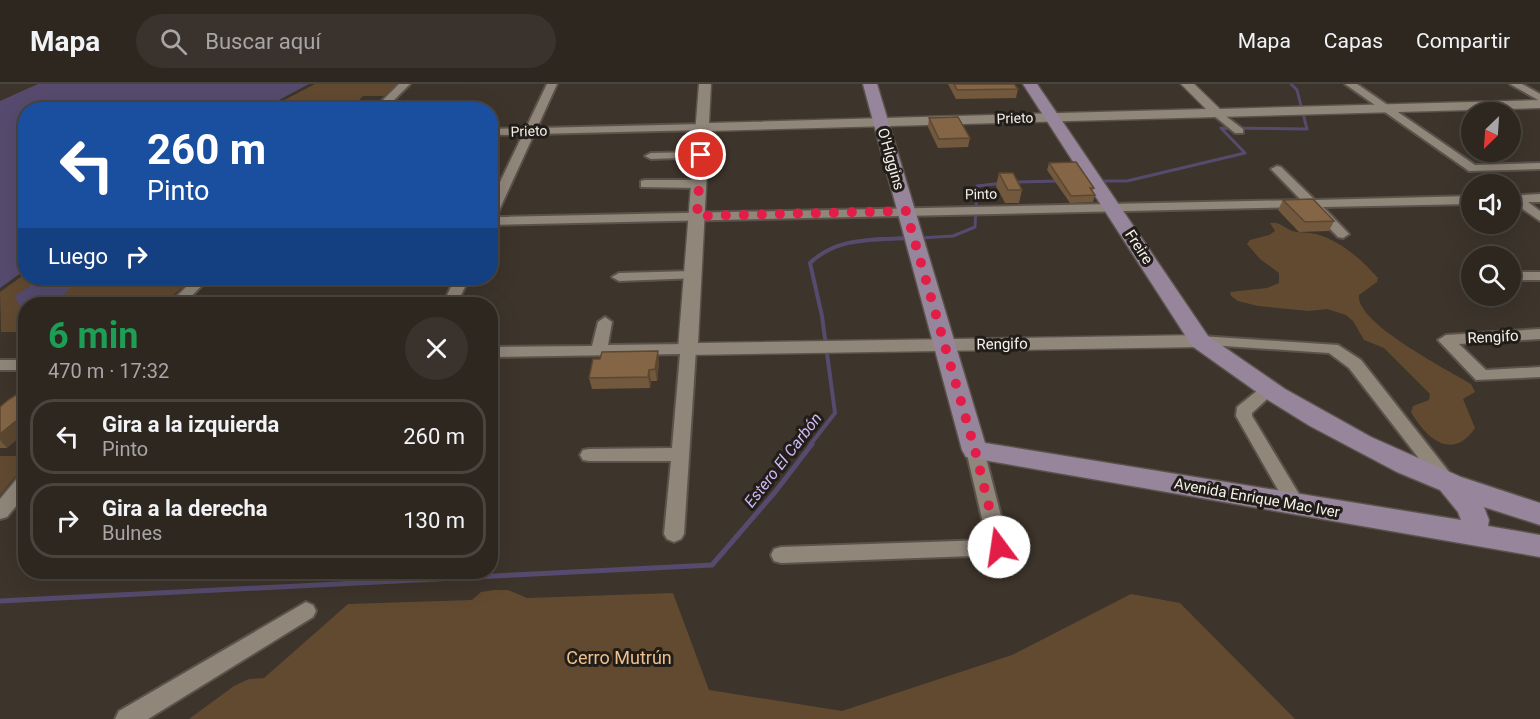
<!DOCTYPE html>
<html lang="es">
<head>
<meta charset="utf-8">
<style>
  body { margin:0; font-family:Roboto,sans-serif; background:#3a332d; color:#f1f3f6; height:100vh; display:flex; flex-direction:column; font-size:22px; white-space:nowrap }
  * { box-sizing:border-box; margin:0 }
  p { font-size:20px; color:#a7a5a5 }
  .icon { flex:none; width:33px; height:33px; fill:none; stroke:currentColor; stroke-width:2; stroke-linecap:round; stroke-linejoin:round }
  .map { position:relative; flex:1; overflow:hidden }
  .panel { position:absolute; left:18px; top:213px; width:480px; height:282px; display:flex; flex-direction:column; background:#2e2720; border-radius:24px; box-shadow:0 6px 24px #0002,0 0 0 2px #49443e }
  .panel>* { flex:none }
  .top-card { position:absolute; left:18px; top:18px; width:480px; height:183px; border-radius:24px; box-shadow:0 6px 24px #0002,0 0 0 2px #49443e; background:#1a4fa0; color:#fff; overflow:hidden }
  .needle { width:39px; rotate:205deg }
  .fabs { position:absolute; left:1461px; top:18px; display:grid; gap:12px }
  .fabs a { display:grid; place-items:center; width:60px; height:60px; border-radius:50%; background:#2e2720; box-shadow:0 6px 24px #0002,0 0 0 2px #49443e; font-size:30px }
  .pin { position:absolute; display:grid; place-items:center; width:51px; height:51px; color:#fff; margin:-26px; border:3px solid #fff; border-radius:50%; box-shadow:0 2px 6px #0007 }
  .me { position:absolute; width:66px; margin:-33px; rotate:346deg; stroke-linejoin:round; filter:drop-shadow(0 0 4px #0008) }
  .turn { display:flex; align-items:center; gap:21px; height:126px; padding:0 30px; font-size:27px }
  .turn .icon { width:78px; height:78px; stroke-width:2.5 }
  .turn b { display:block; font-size:42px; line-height:51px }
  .then { display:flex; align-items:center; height:57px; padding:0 30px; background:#0003; gap:12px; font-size:22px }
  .round { display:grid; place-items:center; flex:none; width:63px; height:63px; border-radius:32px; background:#3a332d }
  .headline { display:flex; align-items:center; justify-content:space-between; height:102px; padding:0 30px }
  h1 { font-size:36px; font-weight:700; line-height:45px; color:#1e9e55 }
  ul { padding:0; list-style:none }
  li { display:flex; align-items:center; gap:18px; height:75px; margin:0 12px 9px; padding:0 18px; border:3px solid #49443e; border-radius:24px }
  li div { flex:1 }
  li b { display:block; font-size:22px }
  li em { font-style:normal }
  header { display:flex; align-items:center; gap:36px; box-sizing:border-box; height:84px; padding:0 30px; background:#2e2720; border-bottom:2px solid #49443e }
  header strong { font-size:28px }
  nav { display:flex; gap:33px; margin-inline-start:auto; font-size:21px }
  .search { width:420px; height:54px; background:#3a332d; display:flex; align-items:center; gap:15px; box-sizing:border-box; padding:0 21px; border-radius:33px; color:#a7a5a5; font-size:22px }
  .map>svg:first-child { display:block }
</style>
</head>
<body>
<header>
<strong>Mapa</strong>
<div class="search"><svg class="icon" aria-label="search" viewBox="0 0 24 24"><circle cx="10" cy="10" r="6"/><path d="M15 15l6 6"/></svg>Buscar aquí</div>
<nav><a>Mapa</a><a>Capas</a><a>Compartir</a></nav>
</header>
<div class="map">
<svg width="1540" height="635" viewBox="0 0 1540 635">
  <rect width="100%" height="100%" fill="#3d342b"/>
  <g fill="#624a31">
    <polygon points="315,0 397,0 384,12 363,12 350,25 267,25"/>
    <path d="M1270,139C1280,138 1283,143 1292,147C1299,149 1308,148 1316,150C1341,157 1361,175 1378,194L1377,198L1359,211C1355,239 1450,287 1471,300L1475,308L1463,315L1475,344C1452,378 1426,354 1411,328L1413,322L1429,316L1430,310L1384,264L1364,256L1353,237L1346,231L1327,225L1309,227L1258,222L1238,217L1231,212L1230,208L1267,204L1279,199V189L1260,175L1247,160L1250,156L1269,151L1275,147Z"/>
    <polygon points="25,190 26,194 192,194 164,220 26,220 25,248 1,248 0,208"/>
    <polygon points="0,372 26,372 25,381 0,411"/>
    <polygon points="494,506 508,506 527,514 673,509 709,606 842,627 1012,571 1131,510 1180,519 1295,635 189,635 234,602 249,595 264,594 348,520 472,516 481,508"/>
  </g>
  <g fill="#564b6e">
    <polygon points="38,0 309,0 262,25 26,26 25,186 0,204 0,17"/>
    <polygon points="42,194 90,194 69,205 57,220 26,220 25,234 15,212"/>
  </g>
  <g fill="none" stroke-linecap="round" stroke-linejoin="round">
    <g stroke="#564b6e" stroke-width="3">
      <polyline points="1098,97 1127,97 1245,69 1221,44 1307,45 1297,6 1291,0"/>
      <polyline points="1011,98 1060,97"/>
      <polyline points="920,154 953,152 975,143 977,102 1003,99"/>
      <polyline points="874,155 908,154"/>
    </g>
    <path stroke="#564b6e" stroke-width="4" d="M810,361L835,329L822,232L810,179C837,153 873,156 908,154"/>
    <polyline stroke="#564b6e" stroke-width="5" points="0,517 712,481 775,408 812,360"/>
    <g stroke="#5b534b" stroke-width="4">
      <g id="minor">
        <polygon points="399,0 410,0 384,26 373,26"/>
        <polygon points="547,0 557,0 537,44 703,40 708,43 703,46 534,50 496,133 1301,116 1273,87 1271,85 1277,82 1281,83 1315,116 1472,112 1472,120 1323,123 1349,150 1343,154 1338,153 1309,123 490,141 490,119 523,50 490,51 490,45 526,44"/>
        <polygon points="1345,0 1357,0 1475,81 1540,79 1540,85 1469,87"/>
        <polygon points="1510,0 1522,0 1540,10 1540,17"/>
        <polygon points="1216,25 1243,45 1243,49 1235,49 1212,30 1212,26"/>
        <polygon points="701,68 705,69 705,73 651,75 645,72 651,69"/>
        <polygon points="645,96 699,96 705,100 699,104 641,103 641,97"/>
        <polygon points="1540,110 1540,118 1528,118 1540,127 1540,137 1514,119 1510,120 1510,112"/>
        <polygon points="693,187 700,191 698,194 619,197 612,193 619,189"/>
        <rect x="1510" y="188" width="30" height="8"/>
        <polygon points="1470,189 1472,197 1465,196 1463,193"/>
        <polygon points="195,194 209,194 184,220 169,220"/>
        <polygon points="455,194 469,194 457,220 443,220"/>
        <polygon points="605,233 612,238 608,261 688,260 696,265 684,450 681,455 674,458 667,455 664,450 671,377 589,377 583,376 580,371 583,366 589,365 672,364 680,270 490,273 490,263 592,262 598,238"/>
        <polygon points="1540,245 1540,255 1459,260 1486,286 1540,283 1540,293 1476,296 1438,256 1446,251"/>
        <polygon points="1200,252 1338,261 1361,276 1453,393 1456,398 1453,403 1447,405 1441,403 1349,284 1329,269 1195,260 1192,257 1195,254"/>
        <rect x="0" y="276" width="26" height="10"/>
        <polygon points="1269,301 1275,302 1277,306 1252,329 1252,332 1305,420 1303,425 1296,427 1289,425 1236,332 1237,323 1263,302"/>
        <polygon points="975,360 981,362 984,366 1009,463 1006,469 999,471 781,479 774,477 771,471 774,465 781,463 987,456 966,366 969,362"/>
        <polygon points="26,389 26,410 7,433 0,435 0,415 20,391"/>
        <polygon points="306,518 313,521 316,527 313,533 148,635 115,635 119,627"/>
      </g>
    </g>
    <g stroke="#5b534b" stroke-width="3">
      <polygon id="tertiary" points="699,0 711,0 709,39 1206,25 1181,0 1194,0 1220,25 1540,16 1540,24 709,47 698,259 1200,251 1207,253 1210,257 1207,261 1200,263 688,271 681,269 678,265"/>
    </g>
    <g stroke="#5b534b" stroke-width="3">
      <polygon id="secondary" points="863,0 877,0 985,359 1461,436 1458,428 1440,406 1397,388 1310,342 1268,316 1192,262 1023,0 1037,0 1208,252 1285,305 1371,353 1461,393 1540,419 1540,441 1484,423 1489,436 1488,442 1540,451 1540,473 966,373 962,366"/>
    </g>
    <use href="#minor" fill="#90867a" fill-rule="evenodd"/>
    <use href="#tertiary" fill="#90867a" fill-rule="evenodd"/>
    <use href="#secondary" fill="#97859b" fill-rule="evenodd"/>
  </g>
  <g fill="#72583c">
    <polygon points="948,0 1014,0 1018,5 1016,14 956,15"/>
    <polygon points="929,34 970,54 968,63 938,64 928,43"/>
    <polygon points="1049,79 1094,104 1092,108 1095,111 1093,118 1070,119 1047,86"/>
    <polygon points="999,89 1022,106 1019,119 1005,119 996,102"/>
    <polygon points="1283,116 1334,137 1329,147 1299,148 1278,126"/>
    <polygon points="659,278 657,297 651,297 650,304 592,305 589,294"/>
    <polygon points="0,323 7,364 0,364"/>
  </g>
  <g fill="#5c4731">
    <polygon points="658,267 659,278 657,297 655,285"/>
    <polygon points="649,286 651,297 650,304 648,293"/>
    <polygon points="26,328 26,348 7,364 0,356 0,350"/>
  </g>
  <g fill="#846646" stroke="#5c4731" stroke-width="1.5">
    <polygon points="954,0 1014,0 1018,5 957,6"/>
    <polygon points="958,33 970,54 939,55 929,34"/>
    <polygon points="1076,78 1094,104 1090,104 1095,111 1071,112 1049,79"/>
    <polygon points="999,89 1013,89 1022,106 1008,106"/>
    <polygon points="1313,115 1334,137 1305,138 1283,116"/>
    <polygon points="658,267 655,285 649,286 648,293 589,294 593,275 600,275 602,268"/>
    <polygon points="19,309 26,309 26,328 22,332 0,350 0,323 8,316"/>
  </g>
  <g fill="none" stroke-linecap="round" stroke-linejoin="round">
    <polyline stroke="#e11d48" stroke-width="10" stroke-dasharray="0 18" points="701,71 697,132 906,127 975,366 999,463"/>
  </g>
  <g text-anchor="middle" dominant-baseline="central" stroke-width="6" stroke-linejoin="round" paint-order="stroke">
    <g font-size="14" fill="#f7f1eb" stroke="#211d18">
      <text transform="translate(1015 34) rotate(-2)">Prieto</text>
      <text transform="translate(529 47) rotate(-2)">Prieto</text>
      <text transform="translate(981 110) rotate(-1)">Pinto</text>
    </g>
    <g font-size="15" fill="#f7f1eb" stroke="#211d18">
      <text transform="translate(891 75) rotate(74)">O'Higgins</text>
      <text transform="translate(1139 163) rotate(57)">Freire</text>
      <text transform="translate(1493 253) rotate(-3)">Rengifo</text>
      <text transform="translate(1002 260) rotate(-1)">Rengifo</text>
      <text transform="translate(1257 414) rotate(10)">Avenida Enrique Mac Iver</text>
    </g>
    <g font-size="16" font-style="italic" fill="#cebbfa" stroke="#211d18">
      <text transform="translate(783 376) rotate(-52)">Estero El Carbón</text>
    </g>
    <g font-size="18" fill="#f1c08a" stroke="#211d18">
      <text x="619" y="573">Cerro Mutrún</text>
    </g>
  </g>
</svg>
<div class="fabs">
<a><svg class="needle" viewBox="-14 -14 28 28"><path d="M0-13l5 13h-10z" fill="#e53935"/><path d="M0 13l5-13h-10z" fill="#a7a5a5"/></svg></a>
<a><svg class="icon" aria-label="sound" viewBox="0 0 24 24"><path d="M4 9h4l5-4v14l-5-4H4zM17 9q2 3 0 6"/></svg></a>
<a><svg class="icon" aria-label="search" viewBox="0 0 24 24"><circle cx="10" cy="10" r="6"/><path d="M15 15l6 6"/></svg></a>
</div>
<div class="pin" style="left:701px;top:71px;background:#d93025"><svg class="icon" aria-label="arrive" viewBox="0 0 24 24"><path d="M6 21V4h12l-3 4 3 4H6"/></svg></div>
<svg class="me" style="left:999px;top:463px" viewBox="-20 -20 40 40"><circle r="19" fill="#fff"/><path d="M0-13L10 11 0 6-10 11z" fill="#e11d48"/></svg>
<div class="top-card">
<div class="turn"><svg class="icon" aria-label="left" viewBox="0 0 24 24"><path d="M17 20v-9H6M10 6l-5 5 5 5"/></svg><div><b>260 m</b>Pinto</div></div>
<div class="then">Luego<svg class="icon" aria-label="right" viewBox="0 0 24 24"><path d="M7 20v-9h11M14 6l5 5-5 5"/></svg></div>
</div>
<section class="panel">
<div class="headline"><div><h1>6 min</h1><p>470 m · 17:32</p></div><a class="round"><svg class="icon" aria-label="close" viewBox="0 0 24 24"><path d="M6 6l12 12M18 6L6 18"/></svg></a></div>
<ul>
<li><svg class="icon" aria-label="left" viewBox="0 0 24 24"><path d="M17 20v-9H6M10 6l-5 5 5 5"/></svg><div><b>Gira a la izquierda</b><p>Pinto</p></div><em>260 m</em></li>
<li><svg class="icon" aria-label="right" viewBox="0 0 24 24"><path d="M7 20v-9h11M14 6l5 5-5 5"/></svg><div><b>Gira a la derecha</b><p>Bulnes</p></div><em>130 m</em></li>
</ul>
</section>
</div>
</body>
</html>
